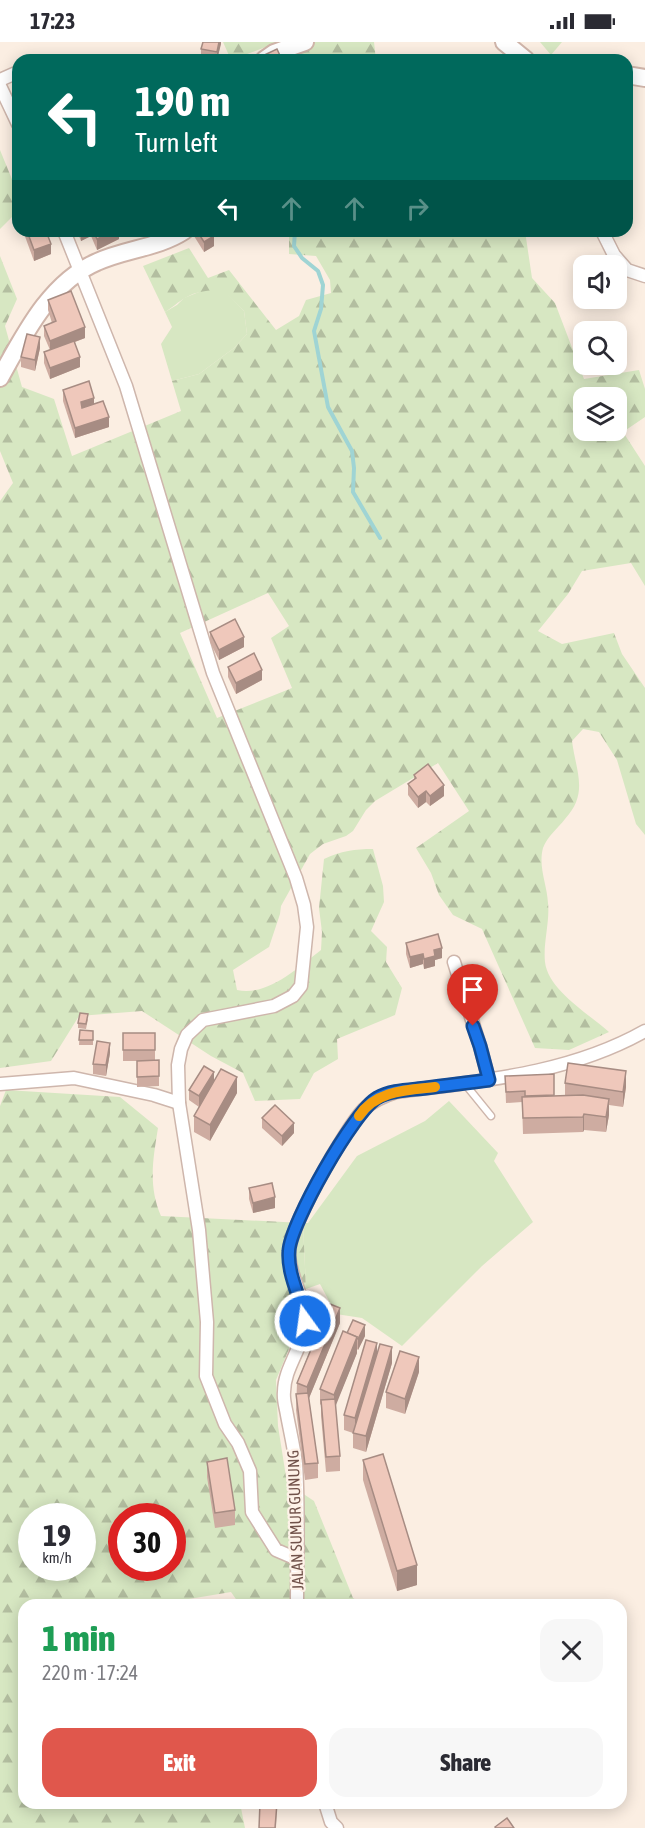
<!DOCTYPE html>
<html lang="en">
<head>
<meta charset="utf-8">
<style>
  body { margin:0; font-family:"Asap Condensed",sans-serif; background:#f7f7f7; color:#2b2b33; height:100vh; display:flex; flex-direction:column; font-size:22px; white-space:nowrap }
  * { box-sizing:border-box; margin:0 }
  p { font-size:20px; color:#7c7c81 }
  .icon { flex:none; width:33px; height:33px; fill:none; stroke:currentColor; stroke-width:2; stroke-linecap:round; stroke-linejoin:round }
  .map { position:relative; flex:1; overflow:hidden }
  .details { position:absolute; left:18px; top:1557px; width:609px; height:210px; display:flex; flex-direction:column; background:#fff; border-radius:18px; box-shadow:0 3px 15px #0003 }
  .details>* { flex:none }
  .top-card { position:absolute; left:12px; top:12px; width:621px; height:183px; border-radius:18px; box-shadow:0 3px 15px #0003; background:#00695c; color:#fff; overflow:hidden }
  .controls { position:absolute; left:573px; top:213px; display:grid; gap:12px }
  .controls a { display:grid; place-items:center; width:54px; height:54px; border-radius:12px; background:#fff; box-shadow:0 3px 15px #0003; font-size:30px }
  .speed { position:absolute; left:18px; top:1461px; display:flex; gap:12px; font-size:30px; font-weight:700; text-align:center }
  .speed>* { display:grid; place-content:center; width:78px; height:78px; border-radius:50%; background:#fff; box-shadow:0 3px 15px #0003; line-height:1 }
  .speed small { font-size:15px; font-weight:400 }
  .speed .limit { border:9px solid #d22; background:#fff; color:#111 }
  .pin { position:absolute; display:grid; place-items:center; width:51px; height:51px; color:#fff; margin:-62px -26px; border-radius:50% 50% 50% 0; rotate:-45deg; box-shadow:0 0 6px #0007 }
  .pin .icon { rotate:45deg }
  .me { position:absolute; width:66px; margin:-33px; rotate:346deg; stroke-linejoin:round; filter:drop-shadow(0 0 4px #0008) }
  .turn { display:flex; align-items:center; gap:21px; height:126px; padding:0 24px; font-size:27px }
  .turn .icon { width:78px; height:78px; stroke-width:2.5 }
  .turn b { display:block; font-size:42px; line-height:51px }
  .lanes { display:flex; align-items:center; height:57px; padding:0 24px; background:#0003; justify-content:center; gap:30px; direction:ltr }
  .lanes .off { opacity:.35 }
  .round { display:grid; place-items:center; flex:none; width:63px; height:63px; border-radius:18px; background:#f7f7f7 }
  .head { display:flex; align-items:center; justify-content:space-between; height:102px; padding:0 24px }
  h1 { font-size:36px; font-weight:800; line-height:45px; color:#1e9e55 }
  .action { display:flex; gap:12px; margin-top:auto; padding:12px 24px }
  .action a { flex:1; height:69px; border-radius:18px; background:#e0574c; color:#fff; font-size:24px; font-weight:800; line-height:69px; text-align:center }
  .action a+a { background:#f7f7f7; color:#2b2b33 }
  .status { display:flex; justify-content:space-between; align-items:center; height:42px; padding:0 30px; background:#fff; direction:ltr }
  .status svg { height:16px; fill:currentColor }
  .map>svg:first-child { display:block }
</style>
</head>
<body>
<div class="status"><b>17:23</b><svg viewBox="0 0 49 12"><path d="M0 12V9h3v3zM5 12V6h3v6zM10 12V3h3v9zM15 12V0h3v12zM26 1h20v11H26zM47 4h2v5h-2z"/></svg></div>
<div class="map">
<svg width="645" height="1786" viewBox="0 0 645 1786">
  <defs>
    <pattern id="forest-firs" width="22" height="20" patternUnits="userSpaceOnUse" patternTransform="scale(1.5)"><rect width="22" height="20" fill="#d7e7c2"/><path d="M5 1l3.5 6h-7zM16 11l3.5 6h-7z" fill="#b3bea0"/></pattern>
  </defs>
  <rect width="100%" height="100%" fill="#fbeee2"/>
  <g fill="#d7e7c2">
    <polygon points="204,248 223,248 244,269 247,292 234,306 199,332 172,339 161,302 172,285 165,270 177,263 184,256"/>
    <polygon points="449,1059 498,1111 494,1119 533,1180 482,1224 402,1304 362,1276 336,1272 320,1242 306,1247 303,1181 308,1181 357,1114 425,1079"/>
  </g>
  <g fill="url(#forest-firs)" fill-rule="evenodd">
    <polygon points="223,0 374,0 376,18 288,18 271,3 231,18"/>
    <polygon points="540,0 562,0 551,13"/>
    <polygon points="0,108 18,152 18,169 0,187"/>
    <path d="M289,189H525L532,236L555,261L584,337L639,328L645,347V375L623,390L645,424V544L631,521L582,529L568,552L538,589L562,602L614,591L622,612L645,646V793L636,782L617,718L599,690L583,687L572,699C576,730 589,751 565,777C558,786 547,795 543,806C538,825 547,842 548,861C550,880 543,901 545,920C548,948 589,972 609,990L569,1008L535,1006L482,887L453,873L439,853L431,831L416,806L469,769L438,721L375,759L366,768L353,789L346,794L323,802L310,812L281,864L280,872L269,905L233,928L237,948C267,955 299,925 321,908L322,890L319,866L324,817C341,809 355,807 373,807L383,844L384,860L371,889L387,905L386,920L402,946L395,973L337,997L338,1017L314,1031L300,1057L255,1059L243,1031L211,1014L142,969L79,974L51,1019L0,1026V459L13,441L0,409V214L17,257L5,284L22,345L54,357L72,414L181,369L172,339L199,332L234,306L247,292L244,269L222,248C209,248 196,249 185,256C178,260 173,265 165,270L143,224L189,206L208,236L229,228L276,288L299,274L306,258L331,251L330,238L316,214L289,212ZM584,356H616V388H584ZM268,551L289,584L271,596L292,646L217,676L180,591Z"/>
    <path d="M6,1048L120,1055L158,1086C153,1117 148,1144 161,1174L303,1181L306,1247L292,1253L294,1295L276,1338L278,1384L287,1441L314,1459L353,1556L364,1563H240L231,1550L165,1561V1563H24V1761H240L245,1786H0V1064ZM32,1474H82V1526H32ZM122,1474H172V1526H122Z"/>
  </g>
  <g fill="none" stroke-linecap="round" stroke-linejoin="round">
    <g stroke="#9fd4d4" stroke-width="4">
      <polyline points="295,9 301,18"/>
      <polyline points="295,189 294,204 302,216 318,229 323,243 321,267 314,289 328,365 352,409 354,426 353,450 380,496"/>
    </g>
    <g stroke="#ceb6ac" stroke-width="9">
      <polyline id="lane" points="465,1042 491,1074"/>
    </g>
    <g stroke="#ceb6ac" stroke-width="15">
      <g id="street">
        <polyline points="0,38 18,30"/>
        <polyline points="0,44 18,82"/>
        <polyline points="64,189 126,344 213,631 296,836 304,863 307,885 301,944 293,954 274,964 203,978 187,993 181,1007 178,1023 179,1061 199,1188 207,1280 206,1334 225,1382 238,1401 250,1429 252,1470 276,1508 297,1517"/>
        <polyline points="602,189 614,213 627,228 645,234"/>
        <polyline points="454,920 480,1004 489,1038"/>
        <polyline points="0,1042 74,1036 154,1053 179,1061"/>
        <path d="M297,1563C297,1516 299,1469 296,1422C294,1406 290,1389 287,1373C286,1366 283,1358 284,1350C284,1326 303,1306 305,1281C307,1259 289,1235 289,1211C289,1185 345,1087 364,1067C374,1058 383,1054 396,1050C481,1039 569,1032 645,989"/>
        <polyline points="325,1761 331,1780 337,1786"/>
      </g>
    </g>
    <g stroke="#d0b5aa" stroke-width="20">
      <g id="secondary">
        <polyline points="504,0 526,18"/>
        <polyline points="264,18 274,11 305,0"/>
        <polyline points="627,33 645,36"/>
        <path d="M0,336C24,293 50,240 97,220C125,207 158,206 184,189"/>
      </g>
    </g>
    <use href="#lane" stroke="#fff" stroke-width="6"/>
    <use href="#street" stroke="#fff" stroke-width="12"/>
    <use href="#secondary" stroke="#fff" stroke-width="16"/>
  </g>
  <g fill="#ceaca1">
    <polygon points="221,0 217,18 201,17 201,7"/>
    <polygon points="23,189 46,189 51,212 34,219"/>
    <polygon points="77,189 119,189 119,197 97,208 91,194 81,199"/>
    <polygon points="194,189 211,189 214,204 204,210 194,194"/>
    <polygon points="48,258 85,296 75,300 80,325 50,337 44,321 44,310 50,308 44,294 44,284 52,281 48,268"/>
    <polygon points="40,306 35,329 21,325 21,315"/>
    <polygon points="63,348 94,362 109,385 75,396 63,359"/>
    <polygon points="210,590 244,605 219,618 210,600"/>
    <polygon points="228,625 262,638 236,652 228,635"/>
    <polygon points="414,733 444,754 430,764 426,760 418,766 408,753 408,742 414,738"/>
    <polygon points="406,901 442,916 435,918 435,924 424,927 423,922 410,926 406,912"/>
    <polygon points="88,977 86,987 78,986 78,981"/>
    <polygon points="80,988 93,989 93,1003 79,1003"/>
    <polygon points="123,991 155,991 155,1018 159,1018 159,1044 137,1045 137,1019 123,1019"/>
    <polygon points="110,1011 106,1034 93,1032 93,1022"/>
    <polygon points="554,1032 554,1054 565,1054 565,1041 626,1045 623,1065 609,1063 609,1073 606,1090 584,1088 583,1090 523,1092 522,1060 506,1061 505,1034"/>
    <polygon points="214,1038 237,1051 210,1099 194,1090 194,1074 199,1065 189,1058 189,1048"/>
    <polygon points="262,1076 294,1091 282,1104 262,1086"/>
    <polygon points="249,1146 275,1166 253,1171 249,1157"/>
    <polygon points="305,1259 319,1281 319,1288 340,1281 309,1356 318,1421 318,1436 305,1438 296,1368 297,1341 317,1291 309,1293 305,1270"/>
    <polygon points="347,1291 365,1294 358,1308 357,1307 357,1311 335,1364 340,1414 340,1429 326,1430 321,1374 321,1363 320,1362 320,1347"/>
    <polygon points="377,1312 392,1321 366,1410 353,1406 353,1391 344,1388 344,1373"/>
    <polygon points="419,1330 405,1372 386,1366 386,1350"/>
    <polygon points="363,1418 417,1543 397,1549 363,1438"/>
    <polygon points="207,1420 235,1468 235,1483 215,1486 207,1435"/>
    <polygon points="249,1761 277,1761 276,1786 259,1786 260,1762 249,1763"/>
  </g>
  <g fill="#a78c83">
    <polygon points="219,0 221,0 221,2 217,18 217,10"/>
    <polygon points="81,189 91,189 91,194 81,199"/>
    <polygon points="115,189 119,189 119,197 97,208 97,197"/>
    <polygon points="214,194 214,204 204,210 204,200"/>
    <polygon points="51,202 51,212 34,219 34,208"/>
    <polygon points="85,285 85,296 50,309 50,299"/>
    <polygon points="40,295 40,306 35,329 35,318"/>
    <polygon points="80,315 80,325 50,337 50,326"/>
    <polygon points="94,356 94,366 81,371 81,360"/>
    <polygon points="109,375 109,385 75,396 75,386"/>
    <polygon points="244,595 244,605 219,618 219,608"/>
    <polygon points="262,628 262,638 236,652 236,641"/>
    <polygon points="444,743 444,754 430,764 430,754"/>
    <polygon points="426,749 426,760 418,766 418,755"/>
    <polygon points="442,906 442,916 435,918 435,924 424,927 424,917 434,908"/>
    <polygon points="423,912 423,922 410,926 410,915"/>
    <polygon points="110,1001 110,1011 106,1034 106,1023"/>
    <polygon points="626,1029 626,1045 623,1065 623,1050"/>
    <polygon points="214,1030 214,1041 199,1065 199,1054"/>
    <polygon points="237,1035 237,1051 210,1099 210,1083"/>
    <polygon points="609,1057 609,1073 606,1090 606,1075"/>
    <polygon points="584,1072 584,1088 583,1090 583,1075"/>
    <polygon points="294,1081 294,1091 282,1104 282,1094"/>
    <polygon points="275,1155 275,1166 253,1171 253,1161"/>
    <polygon points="340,1266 340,1281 307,1361 307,1345"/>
    <polygon points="365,1283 365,1294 358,1308 358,1297"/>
    <polygon points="357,1295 357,1311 334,1368 334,1353"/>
    <polygon points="377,1301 377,1317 355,1391 355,1376"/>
    <polygon points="392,1305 392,1321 366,1410 366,1394"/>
    <polygon points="419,1315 419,1330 405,1372 405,1357"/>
    <polygon points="417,1523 417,1543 397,1549 397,1529"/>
  </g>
  <g fill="#efc8bb" stroke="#a78c83" stroke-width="1.5">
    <polygon points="203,0 219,0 217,10 201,7"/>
    <polygon points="277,7 282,18 262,18 260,15"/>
    <polygon points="27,189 46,189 51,202 34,208"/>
    <polygon points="93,189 115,189 97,197"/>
    <polygon points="197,189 211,189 214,194 204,200"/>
    <polygon points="71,249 85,285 50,299 44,284 56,279 48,258"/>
    <polygon points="27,292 40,295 35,318 21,315"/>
    <polygon points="74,299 80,315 50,326 44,310"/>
    <polygon points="89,339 94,356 81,360 82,366 103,359 109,375 75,386 63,348"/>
    <polygon points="235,577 244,595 219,608 210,590"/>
    <polygon points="254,611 262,628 236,641 228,625"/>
    <polygon points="428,722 444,743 430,754 426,749 418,755 408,742 416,736 414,733"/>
    <polygon points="438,892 442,906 434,908 435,914 424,917 423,912 410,915 406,901"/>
    <polygon points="80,971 88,972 86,982 78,981"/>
    <polygon points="80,988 93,989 93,998 79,998"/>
    <rect x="123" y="991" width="32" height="17"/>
    <polygon points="97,999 110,1001 106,1023 93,1022"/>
    <polygon points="159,1018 159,1034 137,1035 137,1019"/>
    <polygon points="568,1021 626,1029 623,1050 565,1041"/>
    <polygon points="204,1024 214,1030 199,1054 189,1048"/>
    <polygon points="221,1027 237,1035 210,1083 194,1074"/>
    <polygon points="554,1032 554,1053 525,1054 525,1049 506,1050 505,1034"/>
    <polygon points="583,1053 609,1057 606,1075 584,1072 583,1075 523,1076 522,1055"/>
    <polygon points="275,1063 294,1081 282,1094 262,1076"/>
    <polygon points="272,1141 275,1155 253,1161 249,1146"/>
    <polygon points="315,1257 319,1281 309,1283 305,1259"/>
    <polygon points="330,1262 340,1266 307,1345 297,1341"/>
    <polygon points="353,1278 365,1283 358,1297 356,1296 357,1295 347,1291"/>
    <polygon points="343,1289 357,1295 334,1353 320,1347"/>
    <polygon points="366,1298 377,1301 355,1376 344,1373"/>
    <polygon points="380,1302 392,1305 366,1394 353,1391"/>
    <polygon points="400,1309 419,1315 405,1357 386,1350"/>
    <polygon points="308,1351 318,1421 305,1422 296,1352"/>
    <polygon points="335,1357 340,1414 326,1415 321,1358"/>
    <polygon points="383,1412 417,1523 397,1529 363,1418"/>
    <polygon points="227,1416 235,1468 215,1471 207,1420"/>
    <polygon points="260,1761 277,1761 275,1786 259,1786"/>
    <polygon points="507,1776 514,1786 496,1786 495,1785"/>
  </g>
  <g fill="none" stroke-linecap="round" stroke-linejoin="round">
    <g stroke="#114b97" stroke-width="15">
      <path id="route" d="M305,1279C301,1256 287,1232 289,1209C290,1182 354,1069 377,1056C391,1048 410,1048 426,1046C447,1043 468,1041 489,1038L480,1004L473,984"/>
    </g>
    <use href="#route" stroke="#1a73e8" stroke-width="10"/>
    <path stroke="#f59e0b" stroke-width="10" d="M359,1074C376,1048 408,1048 435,1045"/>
  </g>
  <g text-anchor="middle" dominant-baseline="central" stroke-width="4.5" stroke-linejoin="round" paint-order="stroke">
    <g font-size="16" fill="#71524a" stroke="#fef2e8">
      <text transform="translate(295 1478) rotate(-92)">JALAN SUMUR GUNUNG</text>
    </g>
  </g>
</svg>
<div class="controls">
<a><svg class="icon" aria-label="sound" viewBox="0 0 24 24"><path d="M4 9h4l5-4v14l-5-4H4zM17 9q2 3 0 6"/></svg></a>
<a><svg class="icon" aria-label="search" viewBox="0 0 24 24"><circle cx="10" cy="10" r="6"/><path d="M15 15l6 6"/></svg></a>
<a><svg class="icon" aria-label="layers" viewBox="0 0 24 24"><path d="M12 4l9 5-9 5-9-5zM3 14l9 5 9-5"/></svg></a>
</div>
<div class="speed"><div>19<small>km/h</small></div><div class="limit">30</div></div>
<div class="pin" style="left:473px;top:984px;background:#d93025"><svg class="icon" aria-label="arrive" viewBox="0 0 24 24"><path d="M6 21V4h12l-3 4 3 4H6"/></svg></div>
<svg class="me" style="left:305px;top:1279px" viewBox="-20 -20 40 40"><circle r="17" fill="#1a73e8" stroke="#fff" stroke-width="3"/><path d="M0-11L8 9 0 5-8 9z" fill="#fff"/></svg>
<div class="top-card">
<div class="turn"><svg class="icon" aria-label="left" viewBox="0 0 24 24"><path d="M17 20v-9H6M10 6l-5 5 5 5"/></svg><div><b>190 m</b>Turn left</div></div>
<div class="lanes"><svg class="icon" aria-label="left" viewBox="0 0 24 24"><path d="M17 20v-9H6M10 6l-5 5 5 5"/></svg><svg class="icon off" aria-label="ahead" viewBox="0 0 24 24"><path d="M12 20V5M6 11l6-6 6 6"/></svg><svg class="icon off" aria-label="ahead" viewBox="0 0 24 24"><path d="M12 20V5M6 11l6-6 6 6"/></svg><svg class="icon off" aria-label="right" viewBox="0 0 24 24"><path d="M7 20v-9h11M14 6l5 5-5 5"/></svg></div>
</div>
<section class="details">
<div class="head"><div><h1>1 min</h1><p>220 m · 17:24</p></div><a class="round"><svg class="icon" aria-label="close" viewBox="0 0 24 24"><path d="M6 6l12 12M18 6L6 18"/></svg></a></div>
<div class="action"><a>Exit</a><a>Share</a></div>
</section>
</div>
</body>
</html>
